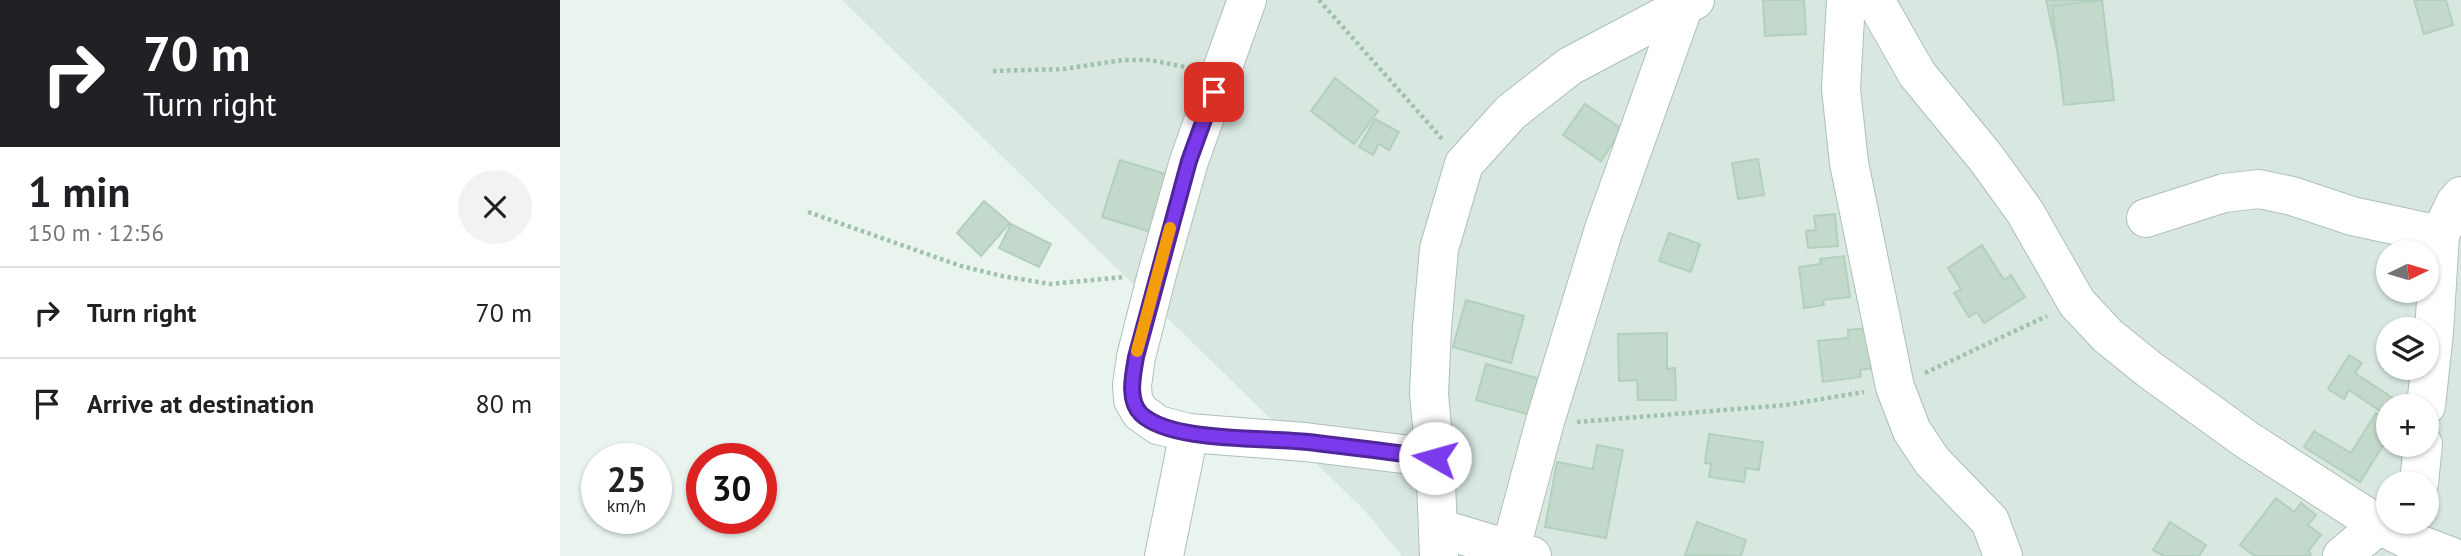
<!DOCTYPE html>
<html lang="en">
<head>
<meta charset="utf-8">
<style>
  body { margin:0; font-family:"PT Sans",sans-serif; background:#f2f2f2; color:#202124; height:100vh; display:flex; flex-direction:column; font-size:26px; white-space:nowrap }
  * { box-sizing:border-box; margin:0 }
  p { font-size:23px; color:#757577 }
  .icon { flex:none; width:38px; height:38px; fill:none; stroke:currentColor; stroke-width:2; stroke-linecap:round; stroke-linejoin:round }
  .map { position:relative; flex:1; overflow:hidden }
  .details { display:flex; flex-direction:column; background:#fff; width:560px }
  .details>* { flex:none }
  .hud { background:#202124; color:#fff; overflow:hidden }
  .needle { width:46px; rotate:85deg }
  .buttons { position:absolute; left:1816px; top:240px; display:grid; gap:14px }
  .buttons a { display:grid; place-items:center; width:63px; height:63px; border-radius:50%; background:#fff; box-shadow:0 2px 5px #0004; font-size:35px }
  .speed { position:absolute; left:21px; top:443px; display:flex; gap:14px; font-size:35px; font-weight:700; text-align:center }
  .speed>* { display:grid; place-content:center; width:91px; height:91px; border-radius:50%; background:#fff; box-shadow:0 2px 5px #0004; line-height:1 }
  .speed small { font-size:18px; font-weight:400 }
  .speed .limit { border:10px solid #d22; background:#fff; color:#111 }
  .pin { position:absolute; display:grid; place-items:center; width:60px; height:60px; color:#fff; margin:-30px; border-radius:14px; box-shadow:0 4px 10px #0006 }
  .me { position:absolute; width:77px; margin:-38px; rotate:277deg; stroke-linejoin:round; filter:drop-shadow(0 0 5px #0008) }
  .turn { display:flex; align-items:center; gap:24px; height:147px; padding:0 28px; font-size:32px }
  .turn .icon { width:91px; height:91px; stroke-width:2.5 }
  .turn b { display:block; font-size:49px; line-height:60px }
  .round { display:grid; place-items:center; flex:none; width:74px; height:74px; border-radius:37px; background:#f2f2f2 }
  .overview { display:flex; align-items:center; justify-content:space-between; height:119px; padding:0 28px }
  h1 { font-size:42px; font-weight:600; line-height:52px }
  ul { padding:0; list-style:none }
  li { display:flex; align-items:center; gap:21px; height:91px; padding:0 28px; border-top:2px solid #e0e0e0 }
  li div { flex:1 }
  li b { display:block; font-size:26px }
  li em { font-style:normal }
  main { display:flex; flex:1; min-height:0 }
  .map>svg:first-child { display:block }
</style>
</head>
<body>
<main>
<section class="details">
<div class="hud">
<div class="turn"><svg class="icon" aria-label="right" viewBox="0 0 24 24"><path d="M7 20v-9h11M14 6l5 5-5 5"/></svg><div><b>70 m</b>Turn right</div></div>
</div>
<div class="overview"><div><h1>1 min</h1><p>150 m · 12:56</p></div><a class="round"><svg class="icon" aria-label="close" viewBox="0 0 24 24"><path d="M6 6l12 12M18 6L6 18"/></svg></a></div>
<ul>
<li><svg class="icon" aria-label="right" viewBox="0 0 24 24"><path d="M7 20v-9h11M14 6l5 5-5 5"/></svg><div><b>Turn right</b></div><em>70 m</em></li>
<li><svg class="icon" aria-label="arrive" viewBox="0 0 24 24"><path d="M6 21V4h12l-3 4 3 4H6"/></svg><div><b>Arrive at destination</b></div><em>80 m</em></li>
</ul>
</section>
<div class="map">
<svg width="1901" height="556" viewBox="0 0 1901 556">
  <rect width="100%" height="100%" fill="#eaf4ef"/>
  <path fill="#d8e8e0" fill-rule="evenodd" d="M282,0H1901V556H842L805,511ZM1829,252H1867V290H1829ZM1829,329H1867V368H1829ZM1829,406H1867V444H1829ZM1829,483H1867V522H1829Z"/>
  <g fill="#c3d9cb" stroke="#b3d0be" stroke-width="2">
    <polygon points="1203,0 1244,0 1246,34 1205,36"/>
    <polygon points="1486,0 1534,0 1552,81 1506,91"/>
    <polygon points="1542,0 1554,100 1504,105 1492,6"/>
    <polygon points="1854,0 1886,0 1893,25 1864,34"/>
    <polygon points="775,78 818,111 794,144 751,111"/>
    <polygon points="1025,104 1062,129 1041,161 1003,135"/>
    <polygon points="815,119 839,132 829,150 819,144 813,155 799,147"/>
    <polygon points="1198,159 1204,195 1178,199 1172,163"/>
    <polygon points="560,160 612,176 594,233 542,217"/>
    <polygon points="424,201 450,223 421,256 397,233"/>
    <polygon points="1275,214 1278,246 1248,248 1246,231 1256,230 1254,216"/>
    <polygon points="451,224 491,244 479,267 439,248"/>
    <polygon points="1109,233 1140,244 1131,272 1099,261"/>
    <polygon points="1422,245 1444,280 1451,275 1465,297 1424,323 1417,312 1409,317 1394,293 1401,289 1388,268"/>
    <polygon points="1284,256 1290,297 1263,300 1264,305 1244,308 1239,267 1261,264 1260,259"/>
    <polygon points="906,300 964,316 951,363 893,347"/>
    <polygon points="1316,327 1321,367 1300,370 1301,377 1263,382 1258,341 1288,338 1288,330"/>
    <polygon points="1107,333 1107,369 1115,368 1116,400 1078,400 1077,380 1059,381 1058,334"/>
    <polygon points="1789,355 1802,363 1795,373 1845,406 1829,406 1829,417 1789,390 1784,399 1768,389"/>
    <polygon points="926,364 984,380 974,416 916,400"/>
    <polygon points="1816,413 1829,422 1829,436 1800,482 1744,447 1754,431 1791,453"/>
    <polygon points="1149,434 1203,442 1199,470 1186,468 1184,482 1149,477 1151,464 1145,463"/>
    <polygon points="1037,445 1063,450 1046,538 985,527 997,462 1033,469"/>
    <polygon points="1716,498 1734,512 1741,503 1756,515 1748,525 1761,535 1748,551 1751,554 1750,556 1695,556 1680,545"/>
    <polygon points="1137,522 1186,540 1181,556 1125,555"/>
    <polygon points="1610,522 1646,545 1639,556 1604,556 1593,550"/>
  </g>
  <g fill="none" stroke-linecap="round" stroke-linejoin="round">
    <g stroke="#adc0b4" stroke-width="40">
      <g id="minor">
        <polyline points="687,0 629,161 597,274 576,357 572,385 573,400 580,412 598,425 629,433 745,442 875,458"/>
        <polyline points="1286,0 1281,89 1289,163 1335,387 1352,431 1372,461 1430,521 1443,556"/>
        <polyline points="1315,0 1357,74 1426,158 1465,212 1517,303 1548,336 1590,370 1687,440 1819,525 1853,542 1890,556"/>
        <polyline points="1586,218 1664,193 1699,189 1732,196 1792,216 1880,235"/>
        <polyline points="1866,406 1874,332 1880,235 1895,203 1901,196"/>
        <polyline points="1859,483 1863,444"/>
        <polyline points="878,528 972,556"/>
        <polyline points="951,548 984,425 1043,232 1124,5"/>
        <polyline points="604,556 629,433"/>
        <polyline points="879,556 875,458 869,394 872,328 879,249 904,164 951,112 1010,66 1135,0"/>
        <polyline points="1782,556 1819,525"/>
      </g>
    </g>
    <g stroke="#9fc1ad" stroke-width="4.5" stroke-dasharray="3.5 3.5" stroke-linecap="butt">
      <polyline points="759,0 884,141"/>
      <polyline points="433,71 504,69 563,60 590,60 630,68"/>
      <polyline points="248,212 401,266 442,276 490,284 564,277"/>
      <polyline points="1365,373 1487,316"/>
      <polyline points="1017,422 1226,405 1304,392"/>
    </g>
    <use href="#minor" stroke="#fff" stroke-width="38"/>
  </g>
  <g fill="none" stroke-linecap="round" stroke-linejoin="round">
    <g stroke="#51269a" stroke-width="18">
      <path id="route" d="M654,92L629,161L576,357C573,375 567,400 581,414C612,443 706,437 748,442C790,447 833,452 875,458"/>
    </g>
    <use href="#route" stroke="#7c3aed" stroke-width="12"/>
    <polyline stroke="#f59e0b" stroke-width="12" points="577,351 610,228"/>
  </g>
</svg>
<div class="buttons">
<a><svg class="needle" viewBox="-14 -14 28 28"><path d="M0-13l5 13h-10z" fill="#e53935"/><path d="M0 13l5-13h-10z" fill="#757577"/></svg></a>
<a><svg class="icon" aria-label="layers" viewBox="0 0 24 24"><path d="M12 4l9 5-9 5-9-5zM3 14l9 5 9-5"/></svg></a>
<a>+</a>
<a>−</a>
</div>
<div class="speed"><div>25<small>km/h</small></div><div class="limit">30</div></div>
<div class="pin" style="left:654px;top:92px;background:#d93025"><svg class="icon" aria-label="arrive" viewBox="0 0 24 24"><path d="M6 21V4h12l-3 4 3 4H6"/></svg></div>
<svg class="me" style="left:875px;top:458px" viewBox="-20 -20 40 40"><circle r="19" fill="#fff"/><path d="M0-13L10 11 0 6-10 11z" fill="#7c3aed"/></svg>
</div>
</main>
</body>
</html>
